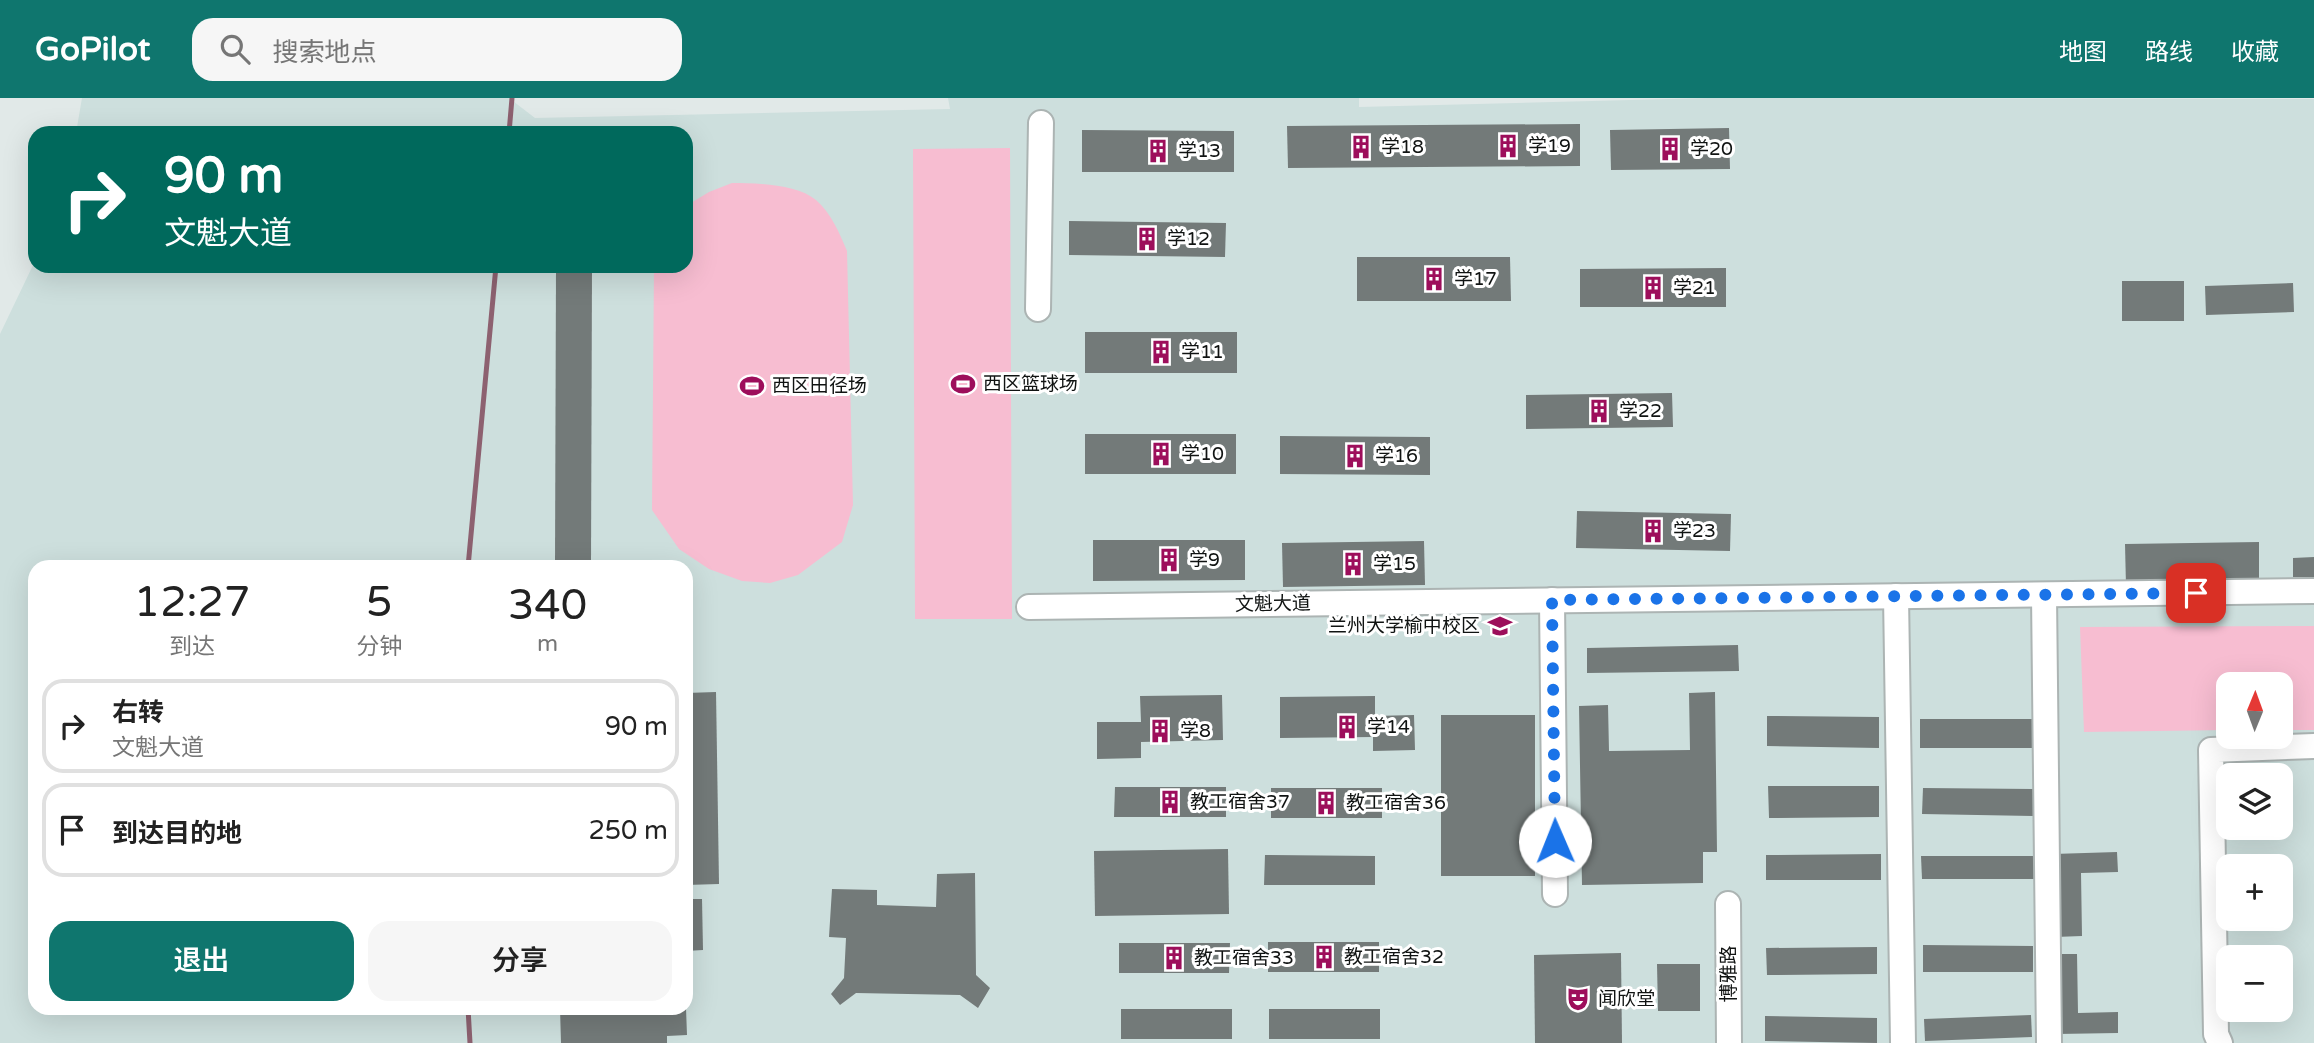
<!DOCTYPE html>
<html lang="zh">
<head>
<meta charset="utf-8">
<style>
  body { margin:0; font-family:"Varela Round","Noto Sans SC",sans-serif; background:#f6f6f6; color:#222; height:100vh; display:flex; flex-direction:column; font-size:26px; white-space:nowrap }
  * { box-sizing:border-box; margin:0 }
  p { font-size:23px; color:#767676 }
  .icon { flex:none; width:38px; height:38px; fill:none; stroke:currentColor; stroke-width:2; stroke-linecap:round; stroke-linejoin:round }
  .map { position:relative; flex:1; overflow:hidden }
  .sheet { position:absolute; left:28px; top:462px; width:665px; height:455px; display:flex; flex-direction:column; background:#fff; border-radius:21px; box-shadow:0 7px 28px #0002 }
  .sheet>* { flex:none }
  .banner { position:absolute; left:28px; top:28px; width:665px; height:147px; border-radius:21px; box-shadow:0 7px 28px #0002; background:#00695c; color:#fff; overflow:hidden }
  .needle { width:46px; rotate:1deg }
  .controls { position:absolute; left:2216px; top:574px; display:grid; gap:14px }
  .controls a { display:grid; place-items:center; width:77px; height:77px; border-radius:14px; background:#fff; box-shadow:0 7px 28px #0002; font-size:35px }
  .pin { position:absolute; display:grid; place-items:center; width:60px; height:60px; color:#fff; margin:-30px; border-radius:14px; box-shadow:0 4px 10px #0006 }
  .me { position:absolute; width:77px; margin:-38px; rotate:359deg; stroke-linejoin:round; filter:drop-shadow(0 0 5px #0008) }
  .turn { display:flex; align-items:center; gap:24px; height:147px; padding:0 21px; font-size:32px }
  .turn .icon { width:91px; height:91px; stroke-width:2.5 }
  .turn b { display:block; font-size:49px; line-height:60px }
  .eta { display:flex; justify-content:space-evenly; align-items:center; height:119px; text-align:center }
  .eta b { font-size:42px; font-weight:600; line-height:49px }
  .cta { display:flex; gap:14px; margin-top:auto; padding:14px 21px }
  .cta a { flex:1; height:80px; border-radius:21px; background:#0f766e; color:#fff; font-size:28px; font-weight:600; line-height:80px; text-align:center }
  .cta a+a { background:#f6f6f6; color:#222 }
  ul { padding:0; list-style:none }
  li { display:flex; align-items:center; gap:21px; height:94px; margin:0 14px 10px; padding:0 7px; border:4px solid #e0e0e0; border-radius:21px }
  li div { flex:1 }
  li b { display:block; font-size:26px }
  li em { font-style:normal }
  header { display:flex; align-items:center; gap:42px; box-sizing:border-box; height:98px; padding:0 35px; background:#0f766e; color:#fff }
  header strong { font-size:33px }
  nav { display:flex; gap:38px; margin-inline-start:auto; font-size:24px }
  .search { width:490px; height:63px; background:#f6f6f6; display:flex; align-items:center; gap:18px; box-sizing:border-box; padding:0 24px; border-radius:21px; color:#767676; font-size:26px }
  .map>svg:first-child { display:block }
</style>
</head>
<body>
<header>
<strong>GoPilot</strong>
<div class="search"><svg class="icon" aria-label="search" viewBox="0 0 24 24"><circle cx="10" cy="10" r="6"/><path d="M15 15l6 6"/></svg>搜索地点</div>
<nav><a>地图</a><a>路线</a><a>收藏</a></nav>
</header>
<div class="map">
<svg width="2314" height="945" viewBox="0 0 2314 945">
  <rect width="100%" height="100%" fill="#e1e9e8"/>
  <path fill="#cddfdd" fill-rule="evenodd" d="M82,0H509L535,20L950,11L948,0H1359V9L1708,0L2314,1V945H0V236L35,163V168H686V35H76ZM35,469H686V910H35ZM2228,586H2280V639H2228ZM2228,677H2280V730H2228ZM2228,768H2280V821H2228ZM2228,859H2280V912H2228Z"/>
  <g fill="#f7bdd1">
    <polygon points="1010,50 1012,521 915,521 913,51"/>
    <path d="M732,85C756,85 797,86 816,102C831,115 840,136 847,153L853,407L842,444L798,477L770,485L742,483L709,471L679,451L652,412L654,168H686V108L709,94Z"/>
    <polygon points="2314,528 2314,632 2280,632 2280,586 2228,586 2228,632 2084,634 2080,529"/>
  </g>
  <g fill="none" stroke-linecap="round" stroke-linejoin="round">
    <g stroke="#8d6170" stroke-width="5">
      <polyline points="509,35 512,0"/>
      <polyline points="468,469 496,168"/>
      <polyline points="468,910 470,945"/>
    </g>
  </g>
  <g fill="#737a79">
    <polygon points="1580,26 1580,68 1288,70 1287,28"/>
    <polygon points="1729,30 1730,71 1611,72 1610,32"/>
    <polygon points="1082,32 1234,33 1234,74 1082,74"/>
    <polygon points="1069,123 1226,125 1225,159 1069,157"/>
    <polygon points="1357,159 1510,159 1511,203 1357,203"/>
    <polygon points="556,168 592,168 591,469 555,469"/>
    <polygon points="1726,170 1726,209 1580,209 1580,171"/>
    <rect x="2122" y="183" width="62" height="40"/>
    <polygon points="2293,185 2294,214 2206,217 2205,188"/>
    <rect x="1085" y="234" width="152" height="41"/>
    <polygon points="1672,295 1673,329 1526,331 1526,297"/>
    <rect x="1085" y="336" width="151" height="40"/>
    <polygon points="1280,338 1430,339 1430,377 1280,376"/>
    <polygon points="1577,413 1731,416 1730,453 1576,450"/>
    <polygon points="1093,442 1245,442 1245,482 1093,483"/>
    <polygon points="1424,443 1425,487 1283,489 1282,445"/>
    <polygon points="2259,444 2259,486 2126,488 2125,446"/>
    <polygon points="2314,459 2314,479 2293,479 2293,460"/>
    <polygon points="1738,547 1739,573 1587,575 1587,550"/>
    <polygon points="716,594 719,786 686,787 686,595"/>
    <polygon points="1715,594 1717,754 1703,754 1703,785 1582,787 1579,608 1608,607 1609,653 1690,652 1689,595"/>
    <polygon points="1222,597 1223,642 1141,644 1141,660 1097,661 1097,624 1141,624 1140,598"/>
    <polygon points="1375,598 1375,618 1414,617 1415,652 1373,653 1373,639 1280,640 1280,599"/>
    <rect x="1441" y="617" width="94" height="161"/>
    <polygon points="1767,618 1879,619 1879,650 1767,648"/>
    <rect x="1920" y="621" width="118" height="29"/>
    <polygon points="1768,688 1879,688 1879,719 1769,720"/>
    <polygon points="1115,689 1226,689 1226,719 1114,719"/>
    <rect x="1271" y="690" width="111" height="30"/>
    <polygon points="1923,690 2033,691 2033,718 1922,716"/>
    <polygon points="1228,751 1229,816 1095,818 1094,753"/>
    <polygon points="2117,754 2118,774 2081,775 2082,838 2055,839 2053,756"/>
    <polygon points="1881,756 1881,782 1766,782 1766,757"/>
    <polygon points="1265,757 1375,758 1375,787 1264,787"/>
    <polygon points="1921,758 2035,758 2035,781 1922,781"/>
    <polygon points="975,775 976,877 990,890 978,910 960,897 856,895 840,907 831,896 844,880 846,840 829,839 832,791 877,792 877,807 936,809 937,776"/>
    <polygon points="686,801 702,801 703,852 686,853"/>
    <rect x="1268" y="844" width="111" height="30"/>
    <polygon points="1119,845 1230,845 1229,875 1119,875"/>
    <polygon points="1923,847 2033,848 2033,874 1923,874"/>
    <polygon points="1877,849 1877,876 1767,877 1766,850"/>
    <polygon points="1621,855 1622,945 1535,945 1534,857"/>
    <polygon points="2056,856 2077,856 2078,915 2118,914 2118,935 2057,936"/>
    <polygon points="1657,866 1700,866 1700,913 1658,913"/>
    <polygon points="560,910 686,910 687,937 667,938 667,945 561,945"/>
    <rect x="1121" y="911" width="111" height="30"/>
    <rect x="1269" y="911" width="111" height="30"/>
    <polygon points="2031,917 2032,939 1925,943 1924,921"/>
    <polygon points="1765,918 1877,920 1877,945 1765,943"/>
  </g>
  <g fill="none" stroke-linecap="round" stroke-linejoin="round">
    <g stroke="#acb4b3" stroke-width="28">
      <g id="minor">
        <polyline points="1038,211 1041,25"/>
        <polyline points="2044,497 2049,945"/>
        <polyline points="1896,498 1903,945"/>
        <polyline points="1552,502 1555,796"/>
        <polyline points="1029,509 2314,493"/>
        <polyline points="1728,806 1729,945"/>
        <polyline points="2220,945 2216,936 2211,652 2314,648"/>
      </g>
    </g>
    <use href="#minor" stroke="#fff" stroke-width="24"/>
  </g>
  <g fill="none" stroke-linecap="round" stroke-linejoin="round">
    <polyline stroke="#1a73e8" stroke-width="12" stroke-dasharray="0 21.6" points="1555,743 1552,502 2196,495"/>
  </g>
  <defs>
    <g id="building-bare" transform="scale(1.89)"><path d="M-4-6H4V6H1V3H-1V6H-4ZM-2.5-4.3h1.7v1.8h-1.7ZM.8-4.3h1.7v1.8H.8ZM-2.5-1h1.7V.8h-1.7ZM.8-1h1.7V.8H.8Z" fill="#9d0e5b" stroke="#fff" stroke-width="2.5" paint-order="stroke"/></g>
    <g id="stadium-bare" transform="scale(1.89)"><path d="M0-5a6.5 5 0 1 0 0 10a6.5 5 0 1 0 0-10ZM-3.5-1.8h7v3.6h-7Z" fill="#9d0e5b" stroke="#fff" stroke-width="2.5" paint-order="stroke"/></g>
    <g id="university-bare" transform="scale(1.89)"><path d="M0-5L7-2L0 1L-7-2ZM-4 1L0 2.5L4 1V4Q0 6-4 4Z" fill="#9d0e5b" stroke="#fff" stroke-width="2.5" paint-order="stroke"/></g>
    <g id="theatre-bare" transform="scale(1.89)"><path d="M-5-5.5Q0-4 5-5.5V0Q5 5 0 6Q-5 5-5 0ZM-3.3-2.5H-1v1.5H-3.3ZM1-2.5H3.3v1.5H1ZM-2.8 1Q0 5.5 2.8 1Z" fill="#9d0e5b" stroke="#fff" stroke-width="2.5" paint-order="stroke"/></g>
  </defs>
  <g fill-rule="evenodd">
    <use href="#building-bare" x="1508" y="48"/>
    <use href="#building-bare" x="1361" y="49"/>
    <use href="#building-bare" x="1670" y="51"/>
    <use href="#building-bare" x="1158" y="53"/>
    <use href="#building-bare" x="1147" y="141"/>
    <use href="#building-bare" x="1434" y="181"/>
    <use href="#building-bare" x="1653" y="190"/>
    <use href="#building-bare" x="1161" y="254"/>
    <use href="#stadium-bare" x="963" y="286"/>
    <use href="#stadium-bare" x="752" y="288"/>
    <use href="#building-bare" x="1599" y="313"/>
    <use href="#building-bare" x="1161" y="356"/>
    <use href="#building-bare" x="1355" y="358"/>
    <use href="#building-bare" x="1653" y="433"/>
    <use href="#building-bare" x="1169" y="462"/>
    <use href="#building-bare" x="1353" y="466"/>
    <use href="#university-bare" x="1500" y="528"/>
    <use href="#building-bare" x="1347" y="629"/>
    <use href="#building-bare" x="1160" y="633"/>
    <use href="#building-bare" x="1170" y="704"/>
    <use href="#building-bare" x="1326" y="705"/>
    <use href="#building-bare" x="1324" y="859"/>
    <use href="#building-bare" x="1174" y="860"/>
    <use href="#theatre-bare" x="1578" y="901"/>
  </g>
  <g text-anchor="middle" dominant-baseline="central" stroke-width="6" stroke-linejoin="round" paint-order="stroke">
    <g font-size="19" fill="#101312" stroke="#fff" text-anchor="start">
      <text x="1528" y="48">学19</text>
      <text x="1381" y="49">学18</text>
      <text x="1690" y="51">学20</text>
      <text x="1178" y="53">学13</text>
      <text x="1167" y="141">学12</text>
      <text x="1454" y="181">学17</text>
      <text x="1673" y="190">学21</text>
      <text x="1181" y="254">学11</text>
      <text x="983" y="286">西区篮球场</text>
      <text x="772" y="288">西区田径场</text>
      <text x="1619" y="313">学22</text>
      <text x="1181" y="356">学10</text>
      <text x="1375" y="358">学16</text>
      <text x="1673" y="433">学23</text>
      <text x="1189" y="462">学9</text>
      <text x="1373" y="466">学15</text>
      <text x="1480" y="528" text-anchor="end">兰州大学榆中校区</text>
      <text x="1367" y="629">学14</text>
      <text x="1180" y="633">学8</text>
      <text x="1190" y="704">教工宿舍37</text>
      <text x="1346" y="705">教工宿舍36</text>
      <text x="1344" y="859">教工宿舍32</text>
      <text x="1194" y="860">教工宿舍33</text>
      <text x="1598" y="901">闻欣堂</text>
    </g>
    <g font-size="19" fill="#101312" stroke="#fff">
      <text transform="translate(1273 506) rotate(-1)">文魁大道</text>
      <text transform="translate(1729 876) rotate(-90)">博雅路</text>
    </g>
  </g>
</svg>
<div class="controls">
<a><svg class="needle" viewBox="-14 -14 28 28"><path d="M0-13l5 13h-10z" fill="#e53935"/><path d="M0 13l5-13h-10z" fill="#767676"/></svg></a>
<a><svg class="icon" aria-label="layers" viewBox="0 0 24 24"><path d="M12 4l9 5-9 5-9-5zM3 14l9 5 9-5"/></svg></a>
<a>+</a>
<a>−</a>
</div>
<div class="pin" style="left:2196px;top:495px;background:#d93025"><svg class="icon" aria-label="arrive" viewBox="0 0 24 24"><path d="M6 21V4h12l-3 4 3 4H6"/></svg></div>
<svg class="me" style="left:1555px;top:743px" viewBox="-20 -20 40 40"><circle r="19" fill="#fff"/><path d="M0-13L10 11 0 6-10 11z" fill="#1a73e8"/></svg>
<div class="banner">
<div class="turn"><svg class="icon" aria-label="right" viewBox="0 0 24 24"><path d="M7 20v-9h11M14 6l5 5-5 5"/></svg><div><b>90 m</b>文魁大道</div></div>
</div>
<section class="sheet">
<div class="eta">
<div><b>12:27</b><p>到达</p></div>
<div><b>5</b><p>分钟</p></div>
<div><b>340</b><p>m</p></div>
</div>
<ul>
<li><svg class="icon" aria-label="right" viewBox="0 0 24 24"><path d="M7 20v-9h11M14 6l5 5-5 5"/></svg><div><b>右转</b><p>文魁大道</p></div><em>90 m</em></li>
<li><svg class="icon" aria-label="arrive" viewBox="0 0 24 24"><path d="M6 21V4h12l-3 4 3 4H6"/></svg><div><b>到达目的地</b></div><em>250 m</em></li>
</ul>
<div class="cta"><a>退出</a><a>分享</a></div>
</section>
</div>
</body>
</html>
